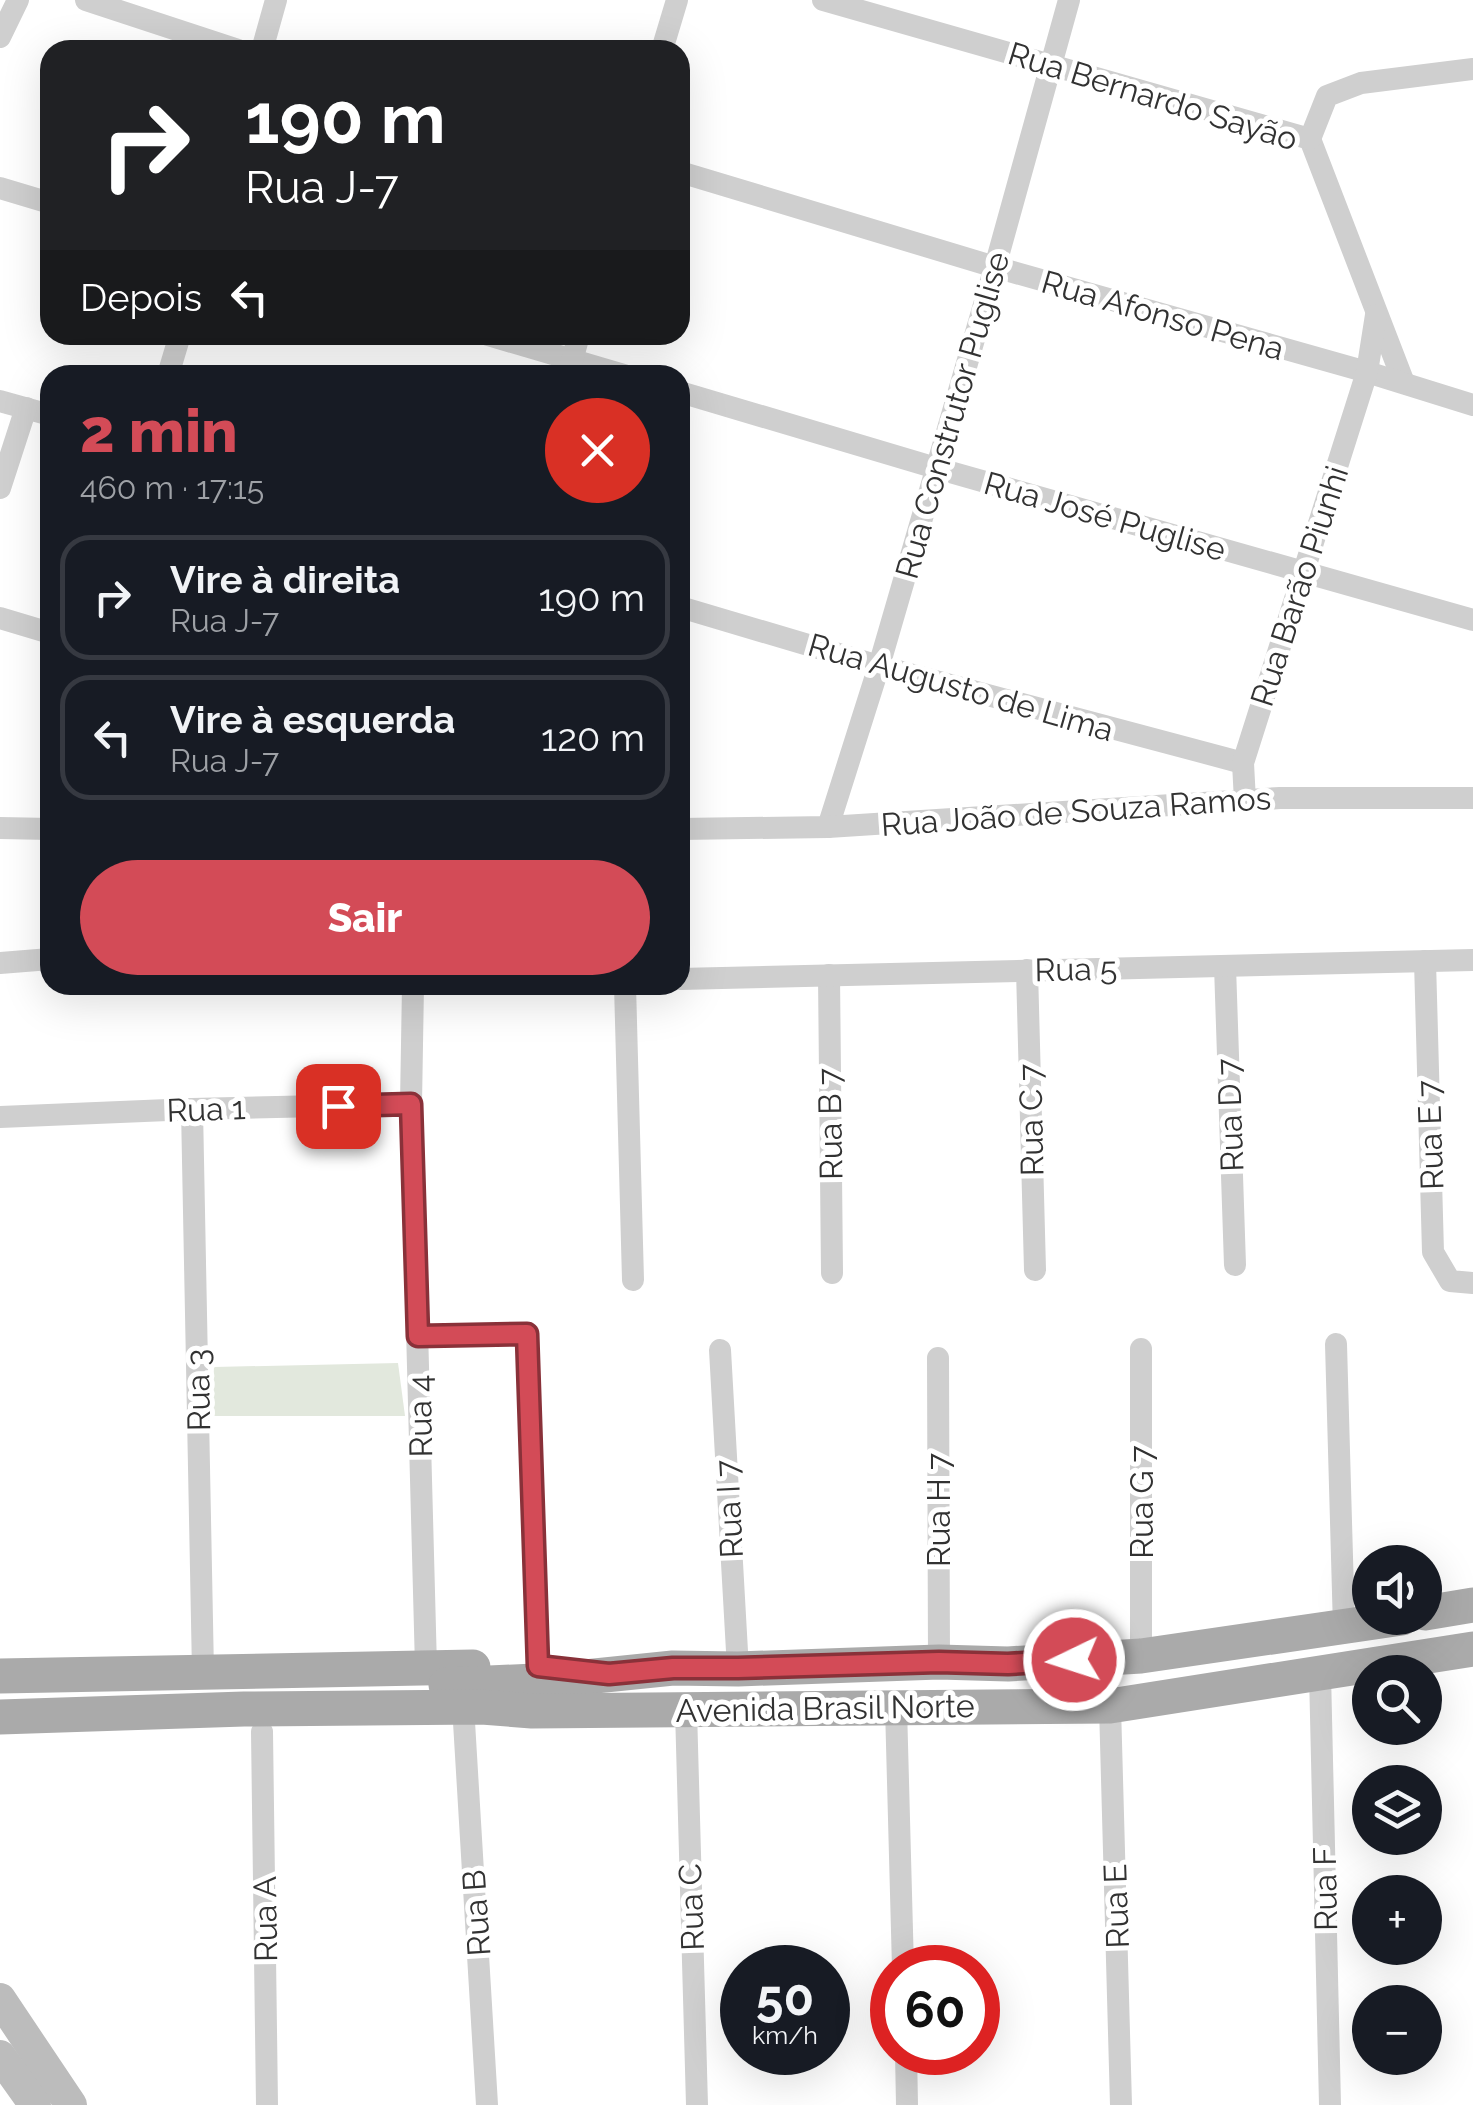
<!DOCTYPE html>
<html lang="pt">
<head>
<meta charset="utf-8">
<style>
  body { margin:0; font-family:Raleway,sans-serif; background:#242831; color:#f1f3f6; height:100vh; display:flex; flex-direction:column; font-size:38px; white-space:nowrap }
  * { box-sizing:border-box; margin:0 }
  p { font-size:32px; color:#9ea1a6 }
  .icon { flex:none; width:55px; height:55px; fill:none; stroke:currentColor; stroke-width:2; stroke-linecap:round; stroke-linejoin:round }
  .map { position:relative; flex:1; overflow:hidden }
  .panel { position:absolute; left:40px; top:365px; width:650px; height:630px; display:flex; flex-direction:column; background:#171b24; border-radius:30px; box-shadow:0 10px 40px #0002 }
  .panel>* { flex:none }
  .guide { position:absolute; left:40px; top:40px; width:650px; height:305px; border-radius:30px; box-shadow:0 10px 40px #0002; background:#202124; color:#fff; overflow:hidden }
  .buttons { position:absolute; left:1352px; top:1545px; display:grid; gap:20px }
  .buttons a { display:grid; place-items:center; width:90px; height:90px; border-radius:50%; background:#171b24; box-shadow:0 10px 40px #0002; font-size:50px }
  .speed { position:absolute; left:720px; top:1945px; display:flex; gap:20px; font-size:50px; font-weight:700; text-align:center }
  .speed>* { display:grid; place-content:center; width:130px; height:130px; border-radius:50%; background:#171b24; box-shadow:0 10px 40px #0002; line-height:1 }
  .speed small { font-size:25px; font-weight:400 }
  .speed .limit { border:15px solid #d22; background:#fff; color:#111 }
  .pin { position:absolute; display:grid; place-items:center; width:85px; height:85px; color:#fff; margin:-42px; border-radius:20px; box-shadow:0 5px 15px #0006 }
  .me { position:absolute; width:110px; margin:-55px; rotate:266deg; stroke-linejoin:round; filter:drop-shadow(0 0 8px #0008) }
  .turn { display:flex; align-items:center; gap:35px; height:210px; padding:0 40px; font-size:45px }
  .turn .icon { width:130px; height:130px; stroke-width:2.5 }
  .turn b { display:block; font-size:70px; line-height:85px }
  .then { display:flex; align-items:center; height:95px; padding:0 40px; background:#0003; gap:20px; font-size:38px }
  .round { display:grid; place-items:center; flex:none; width:105px; height:105px; border-radius:52px; background:#242831 }
  .headline { display:flex; align-items:center; justify-content:space-between; height:170px; padding:0 40px }
  h1 { font-size:60px; font-weight:800; line-height:75px; color:#d34b57 }
  .action { display:flex; gap:20px; margin-top:auto; padding:20px 40px }
  .action a { flex:1; height:115px; border-radius:60px; background:#d34b57; color:#fff; font-size:40px; font-weight:800; line-height:115px; text-align:center }
  ul { padding:0; list-style:none }
  li { display:flex; align-items:center; gap:30px; height:125px; margin:0 20px 15px; padding:0 20px; border:5px solid #363941; border-radius:30px }
  li div { flex:1 }
  li b { display:block; font-size:38px }
  li em { font-style:normal }
  .map>svg:first-child { display:block }
</style>
</head>
<body>
<div class="map">
<svg width="1473" height="2105" viewBox="0 0 1473 2105">
  <rect width="100%" height="100%" fill="#fff"/>
  <polygon fill="#e2e8dd" points="398,1363 405,1416 212,1416 214,1367"/>
  <g fill="none" stroke-linecap="round" stroke-linejoin="round">
    <g stroke="#cfcfcf" stroke-width="22">
      <polyline points="86,0 238,50"/>
      <polyline points="823,0 1310,139 1404,383"/>
      <polyline points="0,37 18,0"/>
      <polyline points="262,50 276,0"/>
      <polyline points="662,50 677,0"/>
      <polyline points="1310,139 1327,96 1361,83 1473,69"/>
      <polyline points="680,172 995,267 1367,372 1473,405"/>
      <polyline points="0,188 50,203"/>
      <polyline points="488,335 624,375"/>
      <polyline points="168,375 180,335"/>
      <polyline points="568,375 579,335"/>
      <polyline points="680,392 936,468 1473,620"/>
      <polyline points="0,401 50,415"/>
      <polyline points="0,488 26,408"/>
      <polyline points="680,607 879,666 1243,763"/>
      <polyline points="0,618 50,633"/>
      <polyline points="1245,801 1243,763 1367,372 1376,315"/>
      <polyline points="828,827 879,666 995,267 1069,0"/>
      <polyline points="0,828 50,829"/>
      <polyline points="680,829 828,827 1280,798 1473,798"/>
      <polyline points="1425,961 1433,1252 1450,1281 1473,1283"/>
      <polyline points="0,963 50,959"/>
      <polyline points="1225,966 1235,1265"/>
      <polyline points="1027,970 1035,1270"/>
      <polyline points="829,975 832,1273"/>
      <polyline points="680,979 1473,960"/>
      <polyline points="413,985 411,1104 426,1667"/>
      <polyline points="625,985 633,1280"/>
      <polyline points="192,1109 203,1672"/>
      <polyline points="0,1117 192,1109 411,1104"/>
      <polyline points="418,1336 527,1334 538,1666"/>
      <polyline points="1336,1344 1344,1628"/>
      <polyline points="720,1350 738,1669"/>
      <polyline points="938,1358 939,1662"/>
      <polyline points="1141,1656 1141,1349"/>
      <polyline points="1320,1673 1330,2105"/>
      <polyline points="1110,1706 1121,2105"/>
      <polyline points="896,1707 903,1968"/>
      <polyline points="686,1710 697,2105"/>
      <polyline points="464,1722 487,2105"/>
      <polyline points="262,1732 267,2105"/>
      <polyline points="906,2052 907,2105"/>
    </g>
    <g stroke="#bcbcbc" stroke-width="32">
      <polyline points="0,1999 71,2105"/>
      <polyline points="0,2056 35,2105"/>
    </g>
    <g stroke="#aaa" stroke-width="35">
      <polyline points="1425,1613 1473,1605"/>
      <polyline points="0,1676 473,1667"/>
      <polyline points="446,1685 556,1680 673,1668 738,1669 939,1662 1008,1664 1141,1656 1402,1618"/>
      <polyline points="0,1717 244,1709 482,1707 532,1711 1110,1706 1473,1649"/>
    </g>
  </g>
  <g fill="none" stroke-linecap="round" stroke-linejoin="round">
    <g stroke="#893139" stroke-width="25">
      <polyline id="route" points="338,1106 411,1104 418,1336 527,1334 538,1666 609,1674 673,1668 738,1668 939,1662 1008,1664 1074,1660"/>
    </g>
    <use href="#route" stroke="#d34b57" stroke-width="18"/>
  </g>
  <g text-anchor="middle" dominant-baseline="central" stroke-width="10" stroke-linejoin="round" paint-order="stroke">
    <g font-size="32" fill="#323232" stroke="#fff">
      <text transform="translate(1153 96) rotate(17)">Rua Bernardo Sayão</text>
      <text transform="translate(1163 315) rotate(16)">Rua Afonso Pena</text>
      <text transform="translate(952 415) rotate(-74)">Rua Construtor Puglise</text>
      <text transform="translate(1105 516) rotate(16)">Rua José Puglise</text>
      <text transform="translate(1299 586) rotate(-72)">Rua Barão Piunhi</text>
      <text transform="translate(961 687) rotate(16)">Rua Augusto de Lima</text>
      <text transform="translate(1076 811) rotate(-4)">Rua João de Souza Ramos</text>
      <text transform="translate(1076 969) rotate(-1)">Rua 5</text>
      <text transform="translate(206 1109) rotate(-2)">Rua 1</text>
      <text transform="translate(1230 1115) rotate(-92)">Rua D 7</text>
      <text transform="translate(1031 1120) rotate(-91)">Rua C 7</text>
      <text transform="translate(830 1124) rotate(-91)">Rua B 7</text>
      <text transform="translate(1430 1135) rotate(-92)">Rua E 7</text>
      <text transform="translate(198 1390) rotate(-91)">Rua 3</text>
      <text transform="translate(420 1416) rotate(-91)">Rua 4</text>
      <text transform="translate(1141 1502) rotate(-90)">Rua G 7</text>
      <text transform="translate(729 1509) rotate(-93)">Rua I 7</text>
      <text transform="translate(938 1510) rotate(-90)">Rua H 7</text>
      <text transform="translate(825 1708) rotate(-1)">Avenida Brasil Norte</text>
      <text transform="translate(1325 1889) rotate(-91)">Rua F</text>
      <text transform="translate(1116 1906) rotate(-92)">Rua E</text>
      <text transform="translate(691 1907) rotate(-92)">Rua C</text>
      <text transform="translate(476 1913) rotate(-94)">Rua B</text>
      <text transform="translate(265 1919) rotate(-91)">Rua A</text>
    </g>
  </g>
</svg>
<div class="buttons">
<a><svg class="icon" aria-label="sound" viewBox="0 0 24 24"><path d="M4 9h4l5-4v14l-5-4H4zM17 9q2 3 0 6"/></svg></a>
<a><svg class="icon" aria-label="search" viewBox="0 0 24 24"><circle cx="10" cy="10" r="6"/><path d="M15 15l6 6"/></svg></a>
<a><svg class="icon" aria-label="layers" viewBox="0 0 24 24"><path d="M12 4l9 5-9 5-9-5zM3 14l9 5 9-5"/></svg></a>
<a>+</a>
<a>−</a>
</div>
<div class="speed"><div>50<small>km/h</small></div><div class="limit">60</div></div>
<div class="pin" style="left:338px;top:1106px;background:#d93025"><svg class="icon" aria-label="arrive" viewBox="0 0 24 24"><path d="M6 21V4h12l-3 4 3 4H6"/></svg></div>
<svg class="me" style="left:1074px;top:1660px" viewBox="-20 -20 40 40"><circle r="17" fill="#d34b57" stroke="#fff" stroke-width="3"/><path d="M0-11L8 9 0 5-8 9z" fill="#fff"/></svg>
<div class="guide">
<div class="turn"><svg class="icon" aria-label="right" viewBox="0 0 24 24"><path d="M7 20v-9h11M14 6l5 5-5 5"/></svg><div><b>190 m</b>Rua J-7</div></div>
<div class="then">Depois<svg class="icon" aria-label="left" viewBox="0 0 24 24"><path d="M17 20v-9H6M10 6l-5 5 5 5"/></svg></div>
</div>
<section class="panel">
<div class="headline"><div><h1>2 min</h1><p>460 m · 17:15</p></div><a class="round" style="background:#d93025;color:#fff"><svg class="icon" aria-label="close" viewBox="0 0 24 24"><path d="M6 6l12 12M18 6L6 18"/></svg></a></div>
<ul>
<li><svg class="icon" aria-label="right" viewBox="0 0 24 24"><path d="M7 20v-9h11M14 6l5 5-5 5"/></svg><div><b>Vire à direita</b><p>Rua J-7</p></div><em>190 m</em></li>
<li><svg class="icon" aria-label="left" viewBox="0 0 24 24"><path d="M17 20v-9H6M10 6l-5 5 5 5"/></svg><div><b>Vire à esquerda</b><p>Rua J-7</p></div><em>120 m</em></li>
</ul>
<div class="action"><a>Sair</a></div>
</section>
</div>
</body>
</html>
